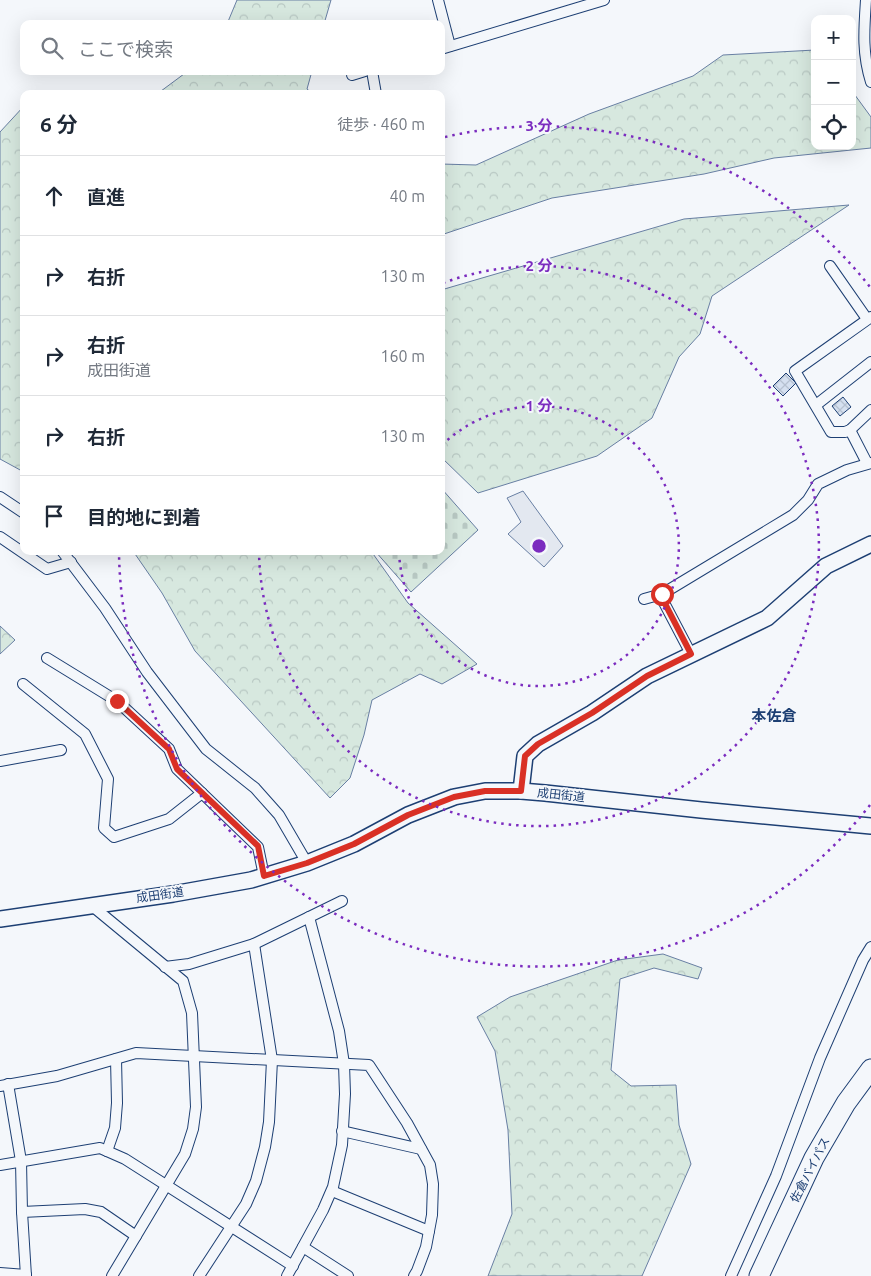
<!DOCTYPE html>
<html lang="ja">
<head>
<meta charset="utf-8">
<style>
  :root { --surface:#fff; --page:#f6f6f7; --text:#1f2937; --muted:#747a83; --line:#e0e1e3 }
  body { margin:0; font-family:Ubuntu,"Noto Sans JP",sans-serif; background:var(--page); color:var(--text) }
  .controls { position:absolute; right:15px; top:15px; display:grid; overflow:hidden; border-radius:10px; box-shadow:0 5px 20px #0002 }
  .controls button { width:45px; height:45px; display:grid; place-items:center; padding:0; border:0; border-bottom:1px solid var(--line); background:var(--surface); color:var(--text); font:25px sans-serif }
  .stop { position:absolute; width:15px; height:15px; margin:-11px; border:4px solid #d93025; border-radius:50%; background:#fff }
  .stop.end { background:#d93025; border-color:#fff; box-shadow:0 1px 5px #0008 }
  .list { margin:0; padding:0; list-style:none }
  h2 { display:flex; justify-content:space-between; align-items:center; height:65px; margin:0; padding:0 20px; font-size:21px }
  h2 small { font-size:16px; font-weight:400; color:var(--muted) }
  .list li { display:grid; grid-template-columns:32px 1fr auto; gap:15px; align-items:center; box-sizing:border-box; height:80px; padding:0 20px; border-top:1px solid var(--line) }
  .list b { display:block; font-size:19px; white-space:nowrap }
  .list p { margin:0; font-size:16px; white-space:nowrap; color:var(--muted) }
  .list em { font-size:16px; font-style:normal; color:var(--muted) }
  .icon { flex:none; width:28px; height:28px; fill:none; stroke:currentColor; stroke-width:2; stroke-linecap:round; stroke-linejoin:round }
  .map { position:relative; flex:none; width:871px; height:1276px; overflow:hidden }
  .search { position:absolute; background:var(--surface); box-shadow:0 5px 20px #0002; left:20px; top:20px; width:425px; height:55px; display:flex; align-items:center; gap:12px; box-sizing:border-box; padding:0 18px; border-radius:10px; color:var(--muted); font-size:19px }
  .panel { position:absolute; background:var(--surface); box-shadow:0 5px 20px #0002; left:20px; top:90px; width:425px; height:465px; border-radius:10px }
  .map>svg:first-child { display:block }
</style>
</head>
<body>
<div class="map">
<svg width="871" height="1276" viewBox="0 0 871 1276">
  <defs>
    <pattern id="forest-crowns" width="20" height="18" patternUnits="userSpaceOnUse" patternTransform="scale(1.25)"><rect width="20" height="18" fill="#d7e8df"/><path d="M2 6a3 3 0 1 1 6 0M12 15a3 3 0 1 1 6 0" fill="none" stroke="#b8c8c3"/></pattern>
    <pattern id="cemetery-stones" width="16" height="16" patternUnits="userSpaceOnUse" patternTransform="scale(1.25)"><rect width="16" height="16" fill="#d7e8df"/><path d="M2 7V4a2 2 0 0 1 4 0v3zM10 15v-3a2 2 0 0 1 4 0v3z" fill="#b8c8c3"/></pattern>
    <pattern id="building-cross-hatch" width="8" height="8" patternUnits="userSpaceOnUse" patternTransform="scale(1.25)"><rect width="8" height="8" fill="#d5e0f0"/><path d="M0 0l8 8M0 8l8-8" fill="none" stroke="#b6c1d1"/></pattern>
  </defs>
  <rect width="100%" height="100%" fill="#f4f7fb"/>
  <g fill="url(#forest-crowns)" stroke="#687fa3">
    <polygon points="237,0 331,0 324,24 227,24"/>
    <polygon points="815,50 815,146 852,146 852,91 871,117 871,148 774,158 704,174 552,198 441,235 441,164 476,165 589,114 693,76 723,55"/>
    <polygon points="188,71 312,71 307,89 313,94 157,94"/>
    <polygon points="24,106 24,470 22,471 0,459 0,132"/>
    <polygon points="849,205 712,296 700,334 679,357 652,418 597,456 478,493 441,457 441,290 684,219"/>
    <polygon points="133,551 371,551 408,603 477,664 442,684 420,674 372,700 364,735 350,778 330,798 195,651 162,593"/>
    <polygon points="0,626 15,640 0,654"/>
    <polygon points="663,954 702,968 698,979 654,968 620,979 611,1070 631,1086 676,1085 679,1125 691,1164 642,1276 488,1276 512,1214 508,1130 495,1051 477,1017 510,997 618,960"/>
  </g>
  <polygon fill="url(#cemetery-stones)" stroke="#687fa3" points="441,488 478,530 411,592 375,551 441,551"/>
  <polygon fill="#e3e8f0" stroke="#687fa3" points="523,491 563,546 544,567 508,534 521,522 507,498"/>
  <g fill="url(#building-cross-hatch)" stroke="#1d3f73">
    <polygon points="786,373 796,383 783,396 773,386"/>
    <polygon points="843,397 851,407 840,416 832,406"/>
  </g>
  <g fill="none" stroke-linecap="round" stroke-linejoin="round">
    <defs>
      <g id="street">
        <polyline points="438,0 450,46"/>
        <path d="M866,0C864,30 862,53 871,82"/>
        <polyline points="441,49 604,0"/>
        <polyline points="372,71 376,94"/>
        <polyline points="352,75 365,71"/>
        <polyline points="830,266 867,319"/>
        <polyline points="871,317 795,371 831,432 845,432 850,430 871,410"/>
        <polyline points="816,405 871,362"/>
        <polyline points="850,430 867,463"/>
        <polyline points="0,497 24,513"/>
        <polyline points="0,537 47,569 71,562"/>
        <polyline points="62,551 105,608 147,672 206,749 255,788 279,815 307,863"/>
        <polyline points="660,595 691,654"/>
        <polyline points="644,599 662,594 793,515 808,500 818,484 847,470 871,463"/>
        <polyline points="47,658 117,701 169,749 177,769 258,847 264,876"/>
        <polyline points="23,684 85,734 108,779 104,828 114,837 169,819 202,793"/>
        <polyline points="0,761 61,750"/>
        <polyline points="91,905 183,981 192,1013 196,1107 193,1129 185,1154 112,1276"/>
        <polyline points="165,967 189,964 254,944 342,901"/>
        <polyline points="8,1084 21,1161 22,1212 26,1276"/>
        <polyline points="0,1086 57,1076 136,1053 369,1065 407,1123 430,1165 433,1184 432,1215 426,1247 417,1271 414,1276"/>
        <polyline points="342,1131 421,1149"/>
        <polyline points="107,1151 115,1128 117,1103 116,1059"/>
        <polyline points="0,1165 100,1148 125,1159 293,1266"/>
        <polyline points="332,1191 429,1231"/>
        <polyline points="22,1212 85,1209 101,1212 136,1236"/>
        <polyline points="303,1247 348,1276"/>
        <polyline points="0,1273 26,1275"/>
        <polyline points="199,1276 246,1204 256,1181 265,1147 269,1122 272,1060 254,944"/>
        <polyline points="287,1276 323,1210 333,1187 342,1145 345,1094 344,1064 339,1031 309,917"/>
        <polyline points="731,1276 776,1176 820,1058 863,960 871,947"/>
      </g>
      <g id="secondary">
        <polyline points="521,791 525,756 538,744 592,713 647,676 767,618 826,566 871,544"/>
        <polyline points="0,919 173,894 251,880 307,863 354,844 408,815 454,797 485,791 521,791 545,793 701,810 871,826"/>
      </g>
      <polyline id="highway" points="759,1276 814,1158 846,1103 871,1069"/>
    </defs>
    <use href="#street" stroke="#1d3f73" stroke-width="12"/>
    <use href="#secondary" stroke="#1d3f73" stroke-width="18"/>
    <use href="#highway" stroke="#1d3f73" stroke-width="21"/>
    <use href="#street" stroke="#f4f7fb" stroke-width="10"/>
    <use href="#secondary" stroke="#f4f7fb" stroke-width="15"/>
    <use href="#highway" stroke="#f4f7fb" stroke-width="19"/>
  </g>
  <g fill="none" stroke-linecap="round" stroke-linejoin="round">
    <polyline stroke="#d93025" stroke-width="6" points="117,701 169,749 177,769 258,846 264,876 307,863 354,844 408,815 454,797 485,791 521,791 525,756 538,744 592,713 647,676 691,654 660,594 662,594"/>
  </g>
  <g fill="none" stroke="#7b2cbf" stroke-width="2.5" stroke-dasharray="2.5 5">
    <path d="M442 445A140 140 0 1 1 399 552"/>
    <path d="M443 283A280 280 0 1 1 259 553"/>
    <path d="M870 805A420 420 0 0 1 119 553M445 137A420 420 0 0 1 870 287"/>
  </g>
  <g text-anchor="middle" stroke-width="4" stroke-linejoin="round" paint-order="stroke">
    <g font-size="12" fill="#1d3f73" stroke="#f4f7fb">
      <text transform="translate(561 795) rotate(6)" y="4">成田街道</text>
      <text transform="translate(160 895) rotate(-8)" y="4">成田街道</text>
      <text transform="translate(810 1170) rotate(-63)" y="4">佐倉バイパス</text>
    </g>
    <g font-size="15" font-weight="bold" fill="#1d3f73" stroke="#f4f7fb">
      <text x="774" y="721">本佐倉</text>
    </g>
  </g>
  <circle cx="539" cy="546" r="8" fill="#7b2cbf" stroke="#f4f7fb" stroke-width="2.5"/>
  <g font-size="15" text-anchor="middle" font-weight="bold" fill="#7b2cbf" stroke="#f4f7fb" stroke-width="4" stroke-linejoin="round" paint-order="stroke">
    <text x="539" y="131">3 分</text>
    <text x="539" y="271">2 分</text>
    <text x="539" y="411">1 分</text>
  </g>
</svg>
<div class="controls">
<button>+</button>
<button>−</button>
<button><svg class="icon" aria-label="locate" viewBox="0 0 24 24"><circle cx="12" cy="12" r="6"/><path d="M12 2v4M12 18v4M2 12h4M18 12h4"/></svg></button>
</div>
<div class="stop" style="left:662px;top:594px"></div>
<div class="stop end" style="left:117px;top:701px"></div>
<div class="search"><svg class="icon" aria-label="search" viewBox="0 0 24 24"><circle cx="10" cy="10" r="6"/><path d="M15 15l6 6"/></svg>ここで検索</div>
<section class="panel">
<h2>6 分<small>徒歩 · 460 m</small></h2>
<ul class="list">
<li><svg class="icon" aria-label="ahead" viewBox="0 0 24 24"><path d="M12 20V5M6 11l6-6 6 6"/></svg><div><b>直進</b></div><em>40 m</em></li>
<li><svg class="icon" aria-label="right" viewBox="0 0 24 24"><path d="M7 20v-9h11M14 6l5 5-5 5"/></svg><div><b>右折</b></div><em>130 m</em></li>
<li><svg class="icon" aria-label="right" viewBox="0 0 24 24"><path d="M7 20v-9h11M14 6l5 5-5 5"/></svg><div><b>右折</b><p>成田街道</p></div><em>160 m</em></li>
<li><svg class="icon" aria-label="right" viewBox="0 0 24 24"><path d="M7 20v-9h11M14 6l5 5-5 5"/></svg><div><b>右折</b></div><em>130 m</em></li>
<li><svg class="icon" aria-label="arrive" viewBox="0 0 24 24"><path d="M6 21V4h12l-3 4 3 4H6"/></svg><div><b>目的地に到着</b></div></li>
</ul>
</section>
</div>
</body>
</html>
